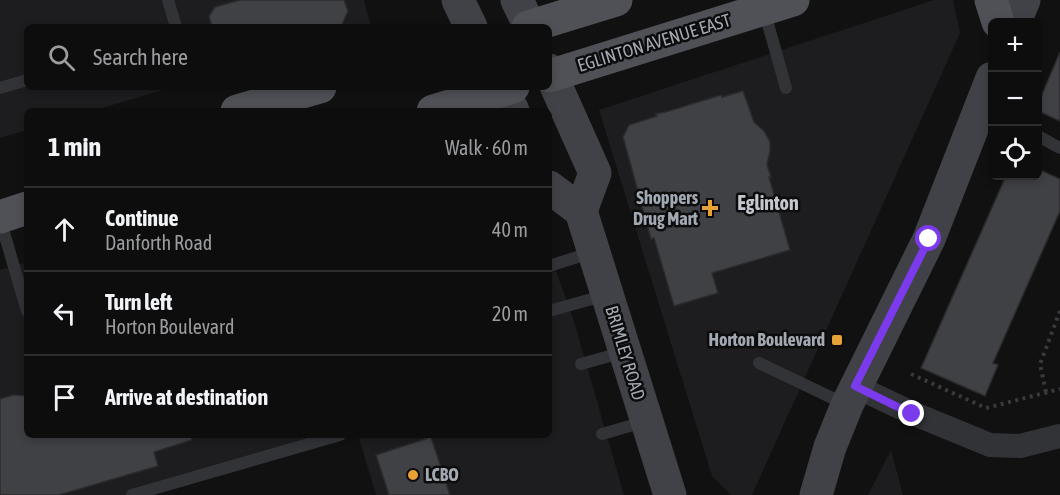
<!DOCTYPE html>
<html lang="en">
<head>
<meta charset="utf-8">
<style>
  :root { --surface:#0d0d0e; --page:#161617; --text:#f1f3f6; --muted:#9a9c9e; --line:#2d2d2e }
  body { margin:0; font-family:"Asap Condensed",sans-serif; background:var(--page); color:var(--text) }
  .controls { position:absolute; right:18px; top:18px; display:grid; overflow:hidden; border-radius:9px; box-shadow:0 3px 9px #0003 }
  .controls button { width:54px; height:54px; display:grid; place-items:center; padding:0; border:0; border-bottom:2px solid var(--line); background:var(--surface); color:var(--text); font:30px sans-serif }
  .stop { position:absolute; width:18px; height:18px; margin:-14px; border:4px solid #7c3aed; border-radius:50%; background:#fff }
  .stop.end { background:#7c3aed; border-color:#fff; box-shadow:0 2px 6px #0008 }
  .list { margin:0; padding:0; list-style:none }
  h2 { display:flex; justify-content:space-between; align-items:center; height:78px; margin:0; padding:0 24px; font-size:26px }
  h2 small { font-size:20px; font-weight:400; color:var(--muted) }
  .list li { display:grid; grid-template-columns:39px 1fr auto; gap:18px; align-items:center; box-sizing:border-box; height:84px; padding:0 24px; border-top:2px solid var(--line) }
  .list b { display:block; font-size:22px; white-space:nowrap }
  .list p { margin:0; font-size:20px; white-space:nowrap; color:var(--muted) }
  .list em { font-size:20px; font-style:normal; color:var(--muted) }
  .icon { flex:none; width:33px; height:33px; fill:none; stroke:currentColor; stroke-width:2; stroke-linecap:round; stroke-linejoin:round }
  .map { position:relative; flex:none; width:1060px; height:495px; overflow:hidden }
  .search { position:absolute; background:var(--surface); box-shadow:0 3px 9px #0003; left:24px; top:24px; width:528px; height:66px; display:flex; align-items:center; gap:15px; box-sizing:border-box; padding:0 21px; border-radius:9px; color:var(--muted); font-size:22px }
  .panel { position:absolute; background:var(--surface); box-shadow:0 3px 9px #0003; left:24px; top:108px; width:528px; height:330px; border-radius:9px }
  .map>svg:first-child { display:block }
</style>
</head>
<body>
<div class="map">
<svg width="1060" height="495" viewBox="0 0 1060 495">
  <rect width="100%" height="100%" fill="#111112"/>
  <g fill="#1d1d1f">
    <polygon points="0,0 364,0 371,27 27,27 27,87 173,87 92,111 27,111 27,130 0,138"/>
    <polygon points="934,0 953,0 960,33 752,495 731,495 712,476 599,110"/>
    <polygon points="549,252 573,318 624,495 376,495 358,435 549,435"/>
    <polygon points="27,262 27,435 332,435 131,495 0,495 0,270"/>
    <polygon points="891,450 903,495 868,495"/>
  </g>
  <g fill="#404145" stroke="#2b2b2e" stroke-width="1.5">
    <polygon points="240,0 344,0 348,11 341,27 212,27 209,16 215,7"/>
    <polygon points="1060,52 1060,121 1038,111 1038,104"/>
    <polygon points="743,91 754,122 764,131 770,142 770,151 767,165 771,177 769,177 790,250 712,273 718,293 674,306 654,238 651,239 623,137 629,125 657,116 656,114 669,111 721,95 722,97"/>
    <polygon points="1038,169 1060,179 1060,211 993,363 998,365 985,396 921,368 1006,176 1038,176"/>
    <polygon points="13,395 27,396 27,435 191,435 192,440 154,452 158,466 59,495 0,495 0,399"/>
    <polygon points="431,437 450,495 389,495 376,455"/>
  </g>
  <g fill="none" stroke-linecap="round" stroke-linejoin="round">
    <g stroke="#383a3e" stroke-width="4" stroke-dasharray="3 4.5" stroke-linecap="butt">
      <polyline points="911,374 986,408 1060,389"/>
      <polyline points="1046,392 1040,364 1060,311"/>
    </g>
    <g stroke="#323337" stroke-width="12">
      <polyline points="168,0 176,27"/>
      <polyline points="764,10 786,88"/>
      <polyline points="0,88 27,80"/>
      <polyline points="1038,136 1060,148"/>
      <polyline points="0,219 27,311"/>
      <polyline points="549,266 593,252"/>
      <polyline points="549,311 606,295"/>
      <polyline points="759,363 847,405"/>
      <polyline points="581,364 624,352"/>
      <polyline points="602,434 647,421"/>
      <polyline points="132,495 340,435"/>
    </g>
    <polyline stroke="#323337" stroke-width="24" points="855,386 912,413 990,445 1020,446 1060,436"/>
    <g stroke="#404247" stroke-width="33">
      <polyline points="458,0 471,27"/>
      <polyline points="517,0 530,27"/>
      <polyline points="1015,22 1024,0"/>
      <polyline points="549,70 595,173 581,211"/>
      <polyline points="501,87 513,111"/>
      <polyline points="549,187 581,211 670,495"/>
      <polyline points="816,495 830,447 847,405 929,239 992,78"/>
    </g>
    <g stroke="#4f5156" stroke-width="33">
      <polyline points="991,0 998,22"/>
      <polyline points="528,27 616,0"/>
      <polyline points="549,76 793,0"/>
      <polyline points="237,111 320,87"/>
      <polyline points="433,111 513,87"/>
      <polyline points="0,217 27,208"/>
    </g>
  </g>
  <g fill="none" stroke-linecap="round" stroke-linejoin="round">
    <polyline stroke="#7c3aed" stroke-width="8" points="912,414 855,386 929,239"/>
  </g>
  <g fill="#e7a135" stroke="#0c0c0d" stroke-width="2">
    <path d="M707 199h6v6h6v6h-6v6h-6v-6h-6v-6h6z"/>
    <rect x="831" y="334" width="12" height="12" rx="3"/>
    <circle cx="413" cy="475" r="6"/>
  </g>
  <g text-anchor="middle" stroke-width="5" stroke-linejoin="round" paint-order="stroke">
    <g font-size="18" fill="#a3a9b2" stroke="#0c0c0d">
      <text transform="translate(654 43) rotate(-17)" y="6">EGLINTON AVENUE EAST</text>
      <text transform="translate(625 353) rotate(73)" y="6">BRIMLEY ROAD</text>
    </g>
    <g font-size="18" font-weight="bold" fill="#a3a9b2" stroke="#0c0c0d" text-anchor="end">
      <text x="698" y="204">Shoppers<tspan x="698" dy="21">Drug Mart</tspan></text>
      <text x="825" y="346">Horton Boulevard</text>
      <text x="425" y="481" text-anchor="start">LCBO</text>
    </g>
    <g font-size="20" font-weight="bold" fill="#c4c7cf" stroke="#0c0c0d">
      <text x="768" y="210">Eglinton</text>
    </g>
  </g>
</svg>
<div class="controls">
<button>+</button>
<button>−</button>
<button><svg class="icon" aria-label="locate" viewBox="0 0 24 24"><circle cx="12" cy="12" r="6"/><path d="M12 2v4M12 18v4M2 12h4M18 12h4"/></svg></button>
</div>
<div class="stop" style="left:929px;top:239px"></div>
<div class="stop end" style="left:912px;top:414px"></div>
<div class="search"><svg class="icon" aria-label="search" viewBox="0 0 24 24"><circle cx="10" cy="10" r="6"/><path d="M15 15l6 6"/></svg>Search here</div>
<section class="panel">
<h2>1 min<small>Walk · 60 m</small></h2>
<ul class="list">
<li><svg class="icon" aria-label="ahead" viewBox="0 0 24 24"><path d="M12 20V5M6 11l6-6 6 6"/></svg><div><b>Continue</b><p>Danforth Road</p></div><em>40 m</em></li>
<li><svg class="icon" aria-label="left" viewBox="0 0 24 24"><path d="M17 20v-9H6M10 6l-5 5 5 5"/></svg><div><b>Turn left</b><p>Horton Boulevard</p></div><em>20 m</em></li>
<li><svg class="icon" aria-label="arrive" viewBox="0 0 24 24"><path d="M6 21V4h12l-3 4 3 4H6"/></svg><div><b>Arrive at destination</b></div></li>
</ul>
</section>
</div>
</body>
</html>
